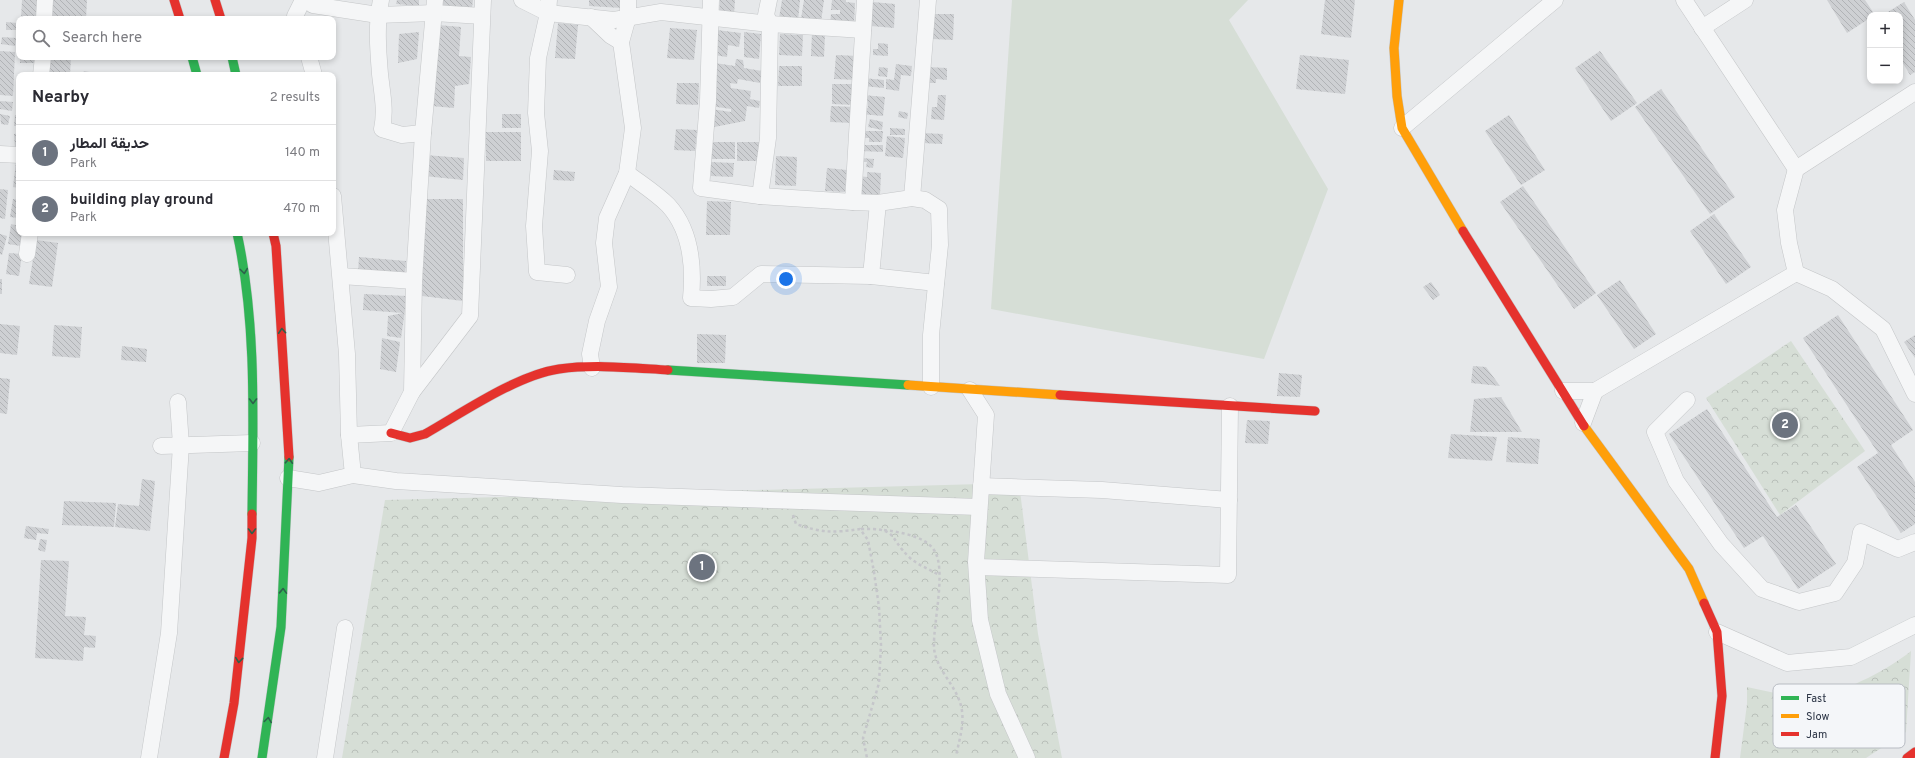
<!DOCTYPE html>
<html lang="en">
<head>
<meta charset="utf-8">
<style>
  :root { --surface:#fff; --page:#f2f2f3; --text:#2b2b33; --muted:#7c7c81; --line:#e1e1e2; --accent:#6c737f }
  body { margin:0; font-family:Overpass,Vazirmatn,sans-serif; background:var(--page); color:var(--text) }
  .controls { position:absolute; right:12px; top:12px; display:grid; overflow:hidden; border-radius:8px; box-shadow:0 2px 6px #0003 }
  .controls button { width:36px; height:36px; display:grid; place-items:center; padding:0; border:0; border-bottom:1px solid var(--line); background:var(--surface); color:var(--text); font:20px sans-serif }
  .you { position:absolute; left:786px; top:279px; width:14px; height:14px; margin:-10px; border:3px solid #fff; border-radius:50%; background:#1a73e8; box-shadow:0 0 0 6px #1a73e833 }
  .badge { display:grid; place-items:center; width:26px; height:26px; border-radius:50%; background:var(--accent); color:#fff; font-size:13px; font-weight:700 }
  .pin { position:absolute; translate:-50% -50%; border:2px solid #fff; box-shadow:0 1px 4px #0006 }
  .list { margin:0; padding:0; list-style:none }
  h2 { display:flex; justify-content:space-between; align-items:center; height:52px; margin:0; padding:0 16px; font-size:17px }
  h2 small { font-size:13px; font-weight:400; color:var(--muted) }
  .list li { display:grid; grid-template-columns:26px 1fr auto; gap:12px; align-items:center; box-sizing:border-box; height:56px; padding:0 16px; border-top:1px solid var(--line) }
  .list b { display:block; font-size:15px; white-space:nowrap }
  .list p { margin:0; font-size:13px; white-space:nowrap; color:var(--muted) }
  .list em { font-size:13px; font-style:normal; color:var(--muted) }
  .icon { flex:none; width:22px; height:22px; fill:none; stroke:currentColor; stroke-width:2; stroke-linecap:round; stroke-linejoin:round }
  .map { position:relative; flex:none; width:1915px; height:758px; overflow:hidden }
  .search { position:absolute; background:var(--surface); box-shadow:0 2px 6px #0003; left:16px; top:16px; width:320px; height:44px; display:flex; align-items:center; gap:10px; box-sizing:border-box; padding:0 14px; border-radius:8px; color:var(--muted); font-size:15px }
  .panel { position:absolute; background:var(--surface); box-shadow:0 2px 6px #0003; left:16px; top:72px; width:320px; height:164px; border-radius:8px }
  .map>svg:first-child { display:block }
</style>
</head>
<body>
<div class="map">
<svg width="1915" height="758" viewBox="0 0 1915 758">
  <defs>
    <pattern id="park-crowns" width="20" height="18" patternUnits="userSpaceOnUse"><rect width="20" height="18" fill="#d6ded6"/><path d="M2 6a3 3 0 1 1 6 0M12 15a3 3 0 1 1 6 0" fill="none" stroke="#b8bfb9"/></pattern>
    <pattern id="building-back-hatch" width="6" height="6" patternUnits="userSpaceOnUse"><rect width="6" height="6" fill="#ced0d3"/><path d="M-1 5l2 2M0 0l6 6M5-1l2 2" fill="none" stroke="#b1b3b6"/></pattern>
  </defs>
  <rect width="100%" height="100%" fill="#e6e8ea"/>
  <polygon fill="#d6ded6" points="1012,0 1248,0 1229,20 1328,189 1264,359 991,309"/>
  <g fill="url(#park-crowns)">
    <polygon points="1791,341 1865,451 1780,515 1706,398"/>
    <polygon points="1019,483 1038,634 1062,758 342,758 385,500"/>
    <path d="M1911,651L1906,732L1866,758H1740L1747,704V687C1770,692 1796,699 1820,695C1849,690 1889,669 1911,651Z"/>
  </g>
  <g fill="url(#building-back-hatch)">
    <polygon points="22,0 38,0 37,19 21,19"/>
    <polygon points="49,0 87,0 86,19 49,19"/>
    <polygon points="397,0 419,0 419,6 396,4"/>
    <polygon points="438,0 473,0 472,8 437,5"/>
    <polygon points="589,0 623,0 622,8 589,6"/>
    <polygon points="720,0 735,0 734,14 719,13"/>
    <polygon points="782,0 800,0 798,21 779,18"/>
    <polygon points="804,0 824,0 821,22 801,19"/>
    <polygon points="832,0 846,0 846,2 855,3 854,26 830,24 831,14 840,14 840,10 831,10"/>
    <polygon points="1325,0 1355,0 1351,38 1321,34"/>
    <polygon points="1827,0 1865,0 1875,15 1870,15 1870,18 1847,33"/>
    <polygon points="872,2 895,4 894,28 871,26"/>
    <polygon points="1904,2 1915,20 1915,72 1910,75 1900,58 1900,15 1883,15"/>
    <polygon points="934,14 954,14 953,40 932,39"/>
    <polygon points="6,22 17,23 16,30 6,30"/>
    <polygon points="558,23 578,25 575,59 555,58"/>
    <polygon points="438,25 461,27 459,56 471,57 469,84 455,86 454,108 431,106"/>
    <polygon points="670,28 697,30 694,60 667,58"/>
    <polygon points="717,30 741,33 739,47 728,45 727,57 714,55"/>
    <polygon points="419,32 417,59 398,63 399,34"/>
    <polygon points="744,32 761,34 759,59 744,57"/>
    <polygon points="812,33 825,34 824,57 811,56"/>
    <polygon points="780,34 803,35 802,56 779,55"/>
    <polygon points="2,37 16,38 15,46 1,44"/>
    <polygon points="878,43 888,44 888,56 873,55 873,49 878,49"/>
    <polygon points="0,51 15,52 13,96 0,95"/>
    <polygon points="1600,51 1637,103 1611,121 1575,68"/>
    <polygon points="836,55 858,56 857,80 834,79"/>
    <polygon points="1300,55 1349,60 1345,94 1296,89"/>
    <rect x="20" y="57" width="16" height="6"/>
    <polygon points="48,57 71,57 70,75 47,75"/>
    <polygon points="736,59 743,60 744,68 762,71 760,83 738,79 737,84 730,83 731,88 751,91 750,99 760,101 759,108 747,106 745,121 709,128 711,109 731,112 731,109 710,106 715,63 735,66"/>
    <polygon points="896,64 912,66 911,76 901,75 899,91 886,89 886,79 894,80"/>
    <polygon points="779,66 802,66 802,86 778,86"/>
    <polygon points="879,67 888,68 887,77 878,76"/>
    <polygon points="927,67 947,68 947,80 936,79 936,83 926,83"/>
    <polygon points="84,71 101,74 101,75 83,75"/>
    <polygon points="863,78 884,80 884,88 863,86"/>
    <polygon points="677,83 699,83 698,105 676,104"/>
    <polygon points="832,84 856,84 855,105 832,104"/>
    <polygon points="1661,89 1735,197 1710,214 1635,107"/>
    <polygon points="863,95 885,97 883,116 860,114 861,107 868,108 868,101 862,100"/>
    <polygon points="938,95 946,95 944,120 931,119 932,107 937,107"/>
    <rect x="16" y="99" width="3" height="10"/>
    <polygon points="0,101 13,102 12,111 0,109"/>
    <polygon points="831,106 854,107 854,123 830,122"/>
    <polygon points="899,111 908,113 907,119 898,117"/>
    <polygon points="0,114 10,116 8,125 1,124"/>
    <rect x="502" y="114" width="19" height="14"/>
    <polygon points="15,115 19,115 19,126 14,126"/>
    <polygon points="1509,115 1545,170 1521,185 1485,131"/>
    <polygon points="870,119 883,122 882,130 868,127"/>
    <polygon points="890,128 905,129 905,135 890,135"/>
    <polygon points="676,129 697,130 695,151 674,150"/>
    <polygon points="861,131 883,131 882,142 869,142 869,138 861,138"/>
    <rect x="486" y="132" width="35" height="29"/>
    <polygon points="19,133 19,148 15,148 14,134"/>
    <polygon points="923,133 943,134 942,144 922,143"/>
    <polygon points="887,136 905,138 903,158 885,156"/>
    <rect x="711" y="142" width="24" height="17"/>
    <rect x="737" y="142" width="22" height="19"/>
    <polygon points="862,145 883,145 883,152 861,151"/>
    <polygon points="425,155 464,158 463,180 424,176"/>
    <polygon points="776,156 797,157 796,186 775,185"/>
    <polygon points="861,158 874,159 873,168 866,167 867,162 860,162"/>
    <polygon points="16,162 19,163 19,188 13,187"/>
    <polygon points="711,162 734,163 733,177 711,176"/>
    <polygon points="827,168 847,170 845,192 825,191"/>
    <polygon points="554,170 575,172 574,181 553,180"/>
    <polygon points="867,172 881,173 880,195 858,194 859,176 867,177"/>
    <polygon points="1523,186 1596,293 1574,309 1500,202"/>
    <polygon points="0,189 8,190 5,219 0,218"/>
    <polygon points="13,199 19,200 19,218 10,217"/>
    <polygon points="425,199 463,199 463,301 422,296"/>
    <polygon points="707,201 731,202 730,235 706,235"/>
    <polygon points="1714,214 1751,267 1726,284 1690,231"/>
    <polygon points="11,224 19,226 19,233 23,233 21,246 8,244"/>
    <polygon points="0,234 7,236 2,255 0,254"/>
    <polygon points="36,240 58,243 52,287 29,284"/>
    <polygon points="9,253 22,254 19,276 6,274"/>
    <polygon points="359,257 406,261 405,277 358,273"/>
    <rect x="707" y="276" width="19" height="10"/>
    <rect x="0" y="279" width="2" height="15"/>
    <polygon points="1620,280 1656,334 1634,349 1597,295"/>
    <polygon points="1431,282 1440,295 1433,300 1423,287"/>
    <polygon points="364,294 407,296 401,338 387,336 388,316 403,313 363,310"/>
    <polygon points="1838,315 1913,430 1891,445 1915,482 1915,524 1901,533 1857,467 1878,453 1803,338"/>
    <polygon points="0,324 20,326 17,355 0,353"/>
    <polygon points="54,325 82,327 80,358 52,356"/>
    <polygon points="697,334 726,335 725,363 697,363"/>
    <polygon points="1915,335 1915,358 1904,342"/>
    <polygon points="382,338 400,342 396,372 380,369"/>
    <polygon points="122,346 147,349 146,362 121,360"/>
    <polygon points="1473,366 1486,367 1500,386 1471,383"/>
    <polygon points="1279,373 1302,375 1300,397 1277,396"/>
    <polygon points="0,378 10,379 7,414 0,413"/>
    <polygon points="1501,397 1522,432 1470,432 1474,399"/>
    <polygon points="1707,409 1777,517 1796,505 1836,564 1798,589 1763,536 1744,548 1669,434"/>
    <polygon points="1247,420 1270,421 1268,444 1245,443"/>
    <polygon points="1451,434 1497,437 1492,461 1448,458"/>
    <polygon points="1508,437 1540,439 1538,464 1506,462"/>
    <polygon points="142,479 155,481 150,531 115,527 118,504 139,506"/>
    <polygon points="64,501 116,503 114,527 62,525"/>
    <polygon points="26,526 49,529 48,534 37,533 36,540 24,538"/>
    <polygon points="40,539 47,540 45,552 38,550"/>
    <polygon points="41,560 69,561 65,616 86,617 84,635 96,636 95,648 84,647 83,661 35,658"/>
  </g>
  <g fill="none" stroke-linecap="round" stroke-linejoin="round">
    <defs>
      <g id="street">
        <polyline points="312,0 313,5 378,15 434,13 482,16"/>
        <path d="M381,0C376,24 378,50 380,74C382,93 386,110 382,129L402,135L423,133"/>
        <polyline points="522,0 548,13 614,20 661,12 770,24 863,30"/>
        <polyline points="549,0 548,13 538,58 536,113 540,151 534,226 537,272 567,275"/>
        <polyline points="711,0 708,101 701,188 760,196 853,202 878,203 912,198 925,200 939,209 940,245 931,335 931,387"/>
        <polyline points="1684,0 1796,169"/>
        <polyline points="591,17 611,36 621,42"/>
        <polyline points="44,19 45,0"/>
        <polyline points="296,19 295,16 302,2 310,0"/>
        <polyline points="1702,28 1745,0"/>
        <polyline points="309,57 314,75"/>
        <polyline points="41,75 43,57"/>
        <polyline points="1402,128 1555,0"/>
        <polyline points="0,154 19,155"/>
        <path d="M627,173C640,183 656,193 668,205C691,230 694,266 691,298L711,299L733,297L761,274L871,276L936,283"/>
        <polyline points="760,196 768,138 770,24 766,15 769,0"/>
        <polyline points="912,198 928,0"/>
        <polyline points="853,202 865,0"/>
        <polyline points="27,254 30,233"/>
        <polyline points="1796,273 1832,289 1883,329 1915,394"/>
        <polyline points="341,276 414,281"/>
        <polyline points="871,276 878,203"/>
        <polyline points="592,368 590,354 597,321 609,287 604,243 607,218 627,173 633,128 621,42 628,17 628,0"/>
        <polyline points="970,390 986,415 976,562 980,620 998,694 1027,758"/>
        <polyline points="1563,391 1595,391 1583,423"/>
        <polyline points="1595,391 1796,273 1789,243 1785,210 1796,169 1915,92"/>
        <polyline points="412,392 470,316 483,0"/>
        <polyline points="1687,400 1655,432 1676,481 1721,544 1762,589 1799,602 1835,593 1855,563 1861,532 1898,549 1915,542"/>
        <polyline points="349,435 391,433 412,392 414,281 423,133 435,0"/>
        <polyline points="161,446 252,443"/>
        <polyline points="353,475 396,481 622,495 979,507"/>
        <polyline points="288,478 319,483 353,475 349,435 347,354 333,196"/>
        <polyline points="981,486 1102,490 1229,500"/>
        <polyline points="977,567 1228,575 1230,406"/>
        <polyline points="1717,632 1787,663 1851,657 1915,625"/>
        <polyline points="149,758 169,633 181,445 178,402"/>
        <polyline points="325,758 345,628"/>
      </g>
      <g id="fast">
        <polyline points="192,57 197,75"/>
        <polyline points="232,57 236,75"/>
        <path d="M237,233C257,323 253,422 252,514"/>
        <polyline points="668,370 908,385"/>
        <polyline points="262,758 281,627 289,457"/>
      </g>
      <g id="slow">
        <polyline points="1399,0 1394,48 1397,96 1402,128 1463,231"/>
        <polyline points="908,385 1060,395"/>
        <polyline points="1584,426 1689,569 1704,603"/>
      </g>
      <g id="jam">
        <polyline points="174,0 180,19"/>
        <polyline points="215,0 221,19"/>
        <polyline points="1463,231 1584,426"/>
        <polyline points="273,233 276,246 289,457"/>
        <polyline points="1060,395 1315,411"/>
        <path d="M391,433L410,438L425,434C462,413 517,375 559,369C595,364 633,368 668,370"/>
        <polyline points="1704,603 1717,632 1722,696 1715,758"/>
        <polyline points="224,758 234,703 252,538 252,514"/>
        <polyline points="1907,758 1915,752"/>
      </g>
    </defs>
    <use href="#street" stroke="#c4c6c8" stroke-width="17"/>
    <use href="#fast" stroke="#c4c6c8" stroke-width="10"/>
    <use href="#slow" stroke="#c4c6c8" stroke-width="10"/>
    <use href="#jam" stroke="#c4c6c8" stroke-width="10"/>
    <g stroke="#c5c6ca" stroke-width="2.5" stroke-dasharray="3 3" stroke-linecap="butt">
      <path d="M793,515L796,524C822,533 833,533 860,529L868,540L874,572L879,607L881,645L879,683L863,738L867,758"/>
      <path d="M861,529C899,528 887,536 910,558C918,565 929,569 939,575"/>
      <path d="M884,530C899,532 925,536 934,550C947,569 933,623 934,647C935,670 959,687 962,711C964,726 959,741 956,756"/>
    </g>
    <use href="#street" stroke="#f5f6f7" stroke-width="16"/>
    <use href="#fast" stroke="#30b455" stroke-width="9"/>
    <use href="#slow" stroke="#ff9f0a" stroke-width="9"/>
    <use href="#jam" stroke="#e5322d" stroke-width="9"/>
  </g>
  <defs><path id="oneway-chevron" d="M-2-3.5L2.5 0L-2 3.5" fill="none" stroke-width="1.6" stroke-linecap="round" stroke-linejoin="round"/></defs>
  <g stroke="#2d614b">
    <use href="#oneway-chevron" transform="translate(244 271) rotate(83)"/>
    <use href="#oneway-chevron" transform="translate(282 331) rotate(-94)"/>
    <use href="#oneway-chevron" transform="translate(253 401) rotate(90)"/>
    <use href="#oneway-chevron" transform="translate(289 461) rotate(-87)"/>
    <use href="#oneway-chevron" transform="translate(252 531) rotate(90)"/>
    <use href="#oneway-chevron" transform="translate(283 591) rotate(-88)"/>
    <use href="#oneway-chevron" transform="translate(239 660) rotate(96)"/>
    <use href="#oneway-chevron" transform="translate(268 720) rotate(-82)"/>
  </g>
  <rect x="1773" y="684" width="132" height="64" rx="6" fill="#f4f6f9" stroke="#b8bcc3" stroke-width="1"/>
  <rect x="1781" y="696" width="18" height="4" fill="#30b455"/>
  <rect x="1781" y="714" width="18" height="4" fill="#ff9f0a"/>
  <rect x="1781" y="732" width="18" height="4" fill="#e5322d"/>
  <g font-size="11" fill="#2b3445">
    <text x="1806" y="702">Fast</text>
    <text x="1806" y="720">Slow</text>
    <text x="1806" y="738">Jam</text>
  </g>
</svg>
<div class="controls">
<button>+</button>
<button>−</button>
</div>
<div class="you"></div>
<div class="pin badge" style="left:702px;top:567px">1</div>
<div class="pin badge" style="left:1785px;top:425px">2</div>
<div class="search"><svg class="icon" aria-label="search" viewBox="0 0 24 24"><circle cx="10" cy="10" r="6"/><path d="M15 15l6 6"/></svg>Search here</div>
<section class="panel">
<h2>Nearby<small>2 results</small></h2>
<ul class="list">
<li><span class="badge">1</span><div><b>حديقة المطار</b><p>Park</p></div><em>140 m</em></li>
<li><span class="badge">2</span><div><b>building play ground</b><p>Park</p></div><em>470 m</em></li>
</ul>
</section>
</div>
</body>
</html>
